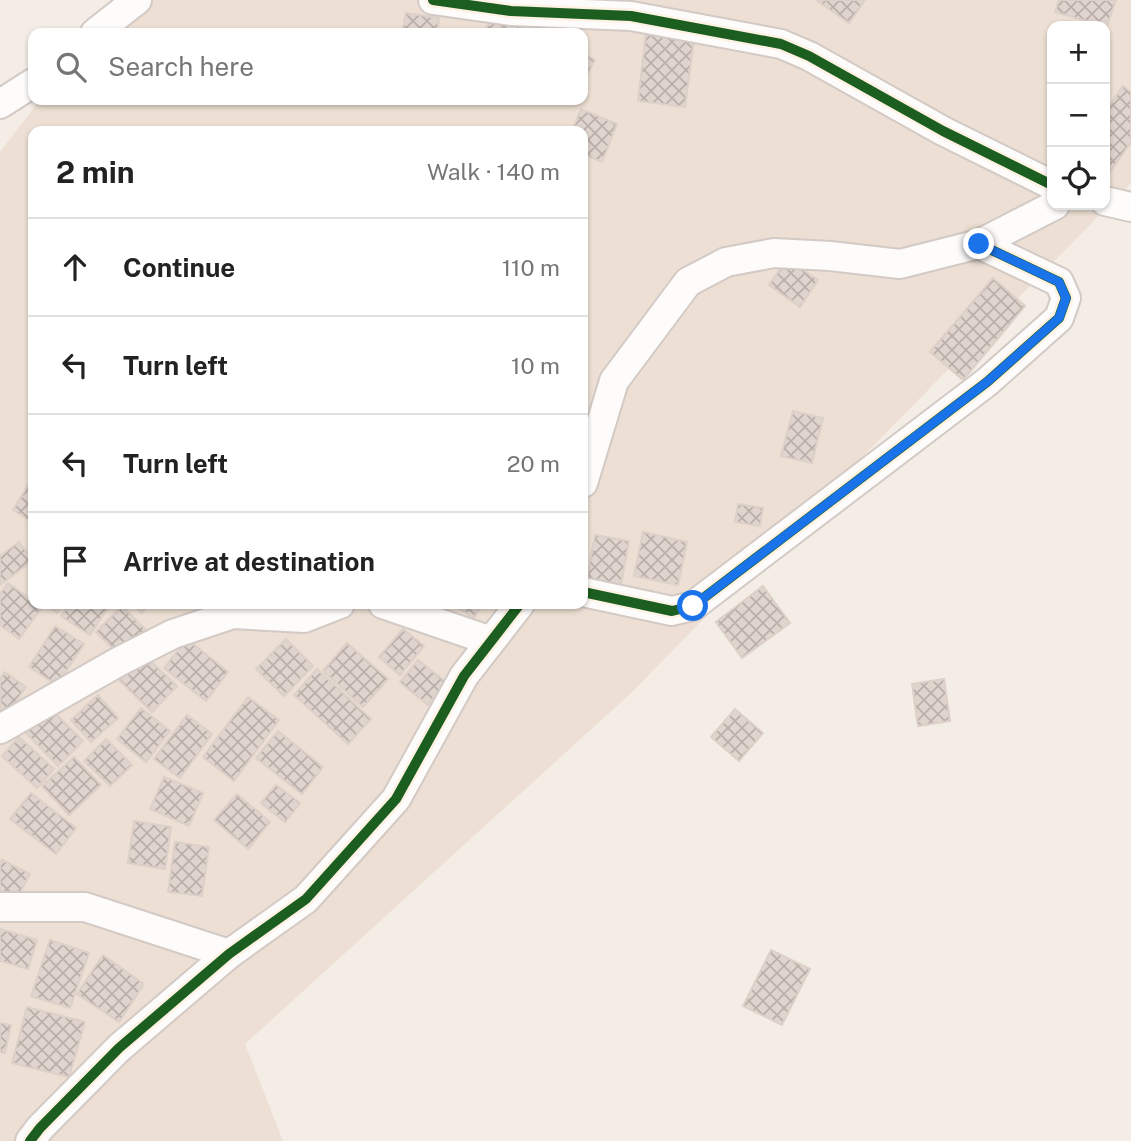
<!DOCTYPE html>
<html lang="en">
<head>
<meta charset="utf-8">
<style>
  :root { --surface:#fff; --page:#f6f6f6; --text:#222; --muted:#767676; --line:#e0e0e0 }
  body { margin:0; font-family:"Public Sans",sans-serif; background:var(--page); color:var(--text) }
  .controls { position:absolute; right:21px; top:21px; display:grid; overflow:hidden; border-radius:14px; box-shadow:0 2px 5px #0004 }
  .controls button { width:63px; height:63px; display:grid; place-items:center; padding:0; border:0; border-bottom:2px solid var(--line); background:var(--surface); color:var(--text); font:35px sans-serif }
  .stop { position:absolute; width:21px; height:21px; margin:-16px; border:5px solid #1a73e8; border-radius:50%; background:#fff }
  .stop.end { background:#1a73e8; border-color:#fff; box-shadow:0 2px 7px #0008 }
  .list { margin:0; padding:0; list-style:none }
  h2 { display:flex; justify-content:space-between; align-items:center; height:91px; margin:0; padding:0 28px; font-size:30px }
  h2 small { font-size:23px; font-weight:400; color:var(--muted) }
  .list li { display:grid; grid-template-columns:46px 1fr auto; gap:21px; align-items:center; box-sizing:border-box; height:98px; padding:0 28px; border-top:2px solid var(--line) }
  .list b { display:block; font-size:26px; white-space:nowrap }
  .list em { font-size:23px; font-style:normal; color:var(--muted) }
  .icon { flex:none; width:38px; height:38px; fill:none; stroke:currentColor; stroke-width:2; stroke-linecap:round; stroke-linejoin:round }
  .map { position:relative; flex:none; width:1131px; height:1141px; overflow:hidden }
  .search { position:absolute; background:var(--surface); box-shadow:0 2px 5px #0004; left:28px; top:28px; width:560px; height:77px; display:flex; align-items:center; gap:18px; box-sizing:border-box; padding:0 24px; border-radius:14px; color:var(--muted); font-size:26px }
  .panel { position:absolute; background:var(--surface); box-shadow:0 2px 5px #0004; left:28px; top:126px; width:560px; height:483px; border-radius:14px }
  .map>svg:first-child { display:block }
</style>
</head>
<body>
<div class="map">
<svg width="1131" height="1141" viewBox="0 0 1131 1141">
  <defs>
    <pattern id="building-cross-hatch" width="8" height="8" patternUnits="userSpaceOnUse" patternTransform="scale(1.75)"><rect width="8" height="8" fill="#e0d5ce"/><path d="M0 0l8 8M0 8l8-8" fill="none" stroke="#baafa9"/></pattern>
  </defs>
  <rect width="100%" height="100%" fill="#f4ede6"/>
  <path fill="#eddfd3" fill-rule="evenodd" d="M116,0H1131V183L630,694L245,1044L283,1141H0V152L40,100H583V33H91ZM1052,26H1105V205H1052ZM33,131H583V604H33Z"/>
  <g fill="url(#building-cross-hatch)" stroke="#ddd0c9" stroke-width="2">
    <polygon points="816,0 865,0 849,23"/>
    <polygon points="1059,0 1116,0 1106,29 1105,26 1055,12"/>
    <polygon points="496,12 525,30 524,33 483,33"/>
    <polygon points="406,13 439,18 437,33 402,33"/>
    <polygon points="646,33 694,39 685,107 638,101"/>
    <polygon points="583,53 595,60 583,82"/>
    <polygon points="1123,86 1131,92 1131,142 1108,175 1105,172 1105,112"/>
    <polygon points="581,109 617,124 602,162 583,154 583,131 572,131"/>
    <polygon points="787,259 818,280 800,307 769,285"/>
    <polygon points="993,278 1025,306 963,380 930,352"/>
    <polygon points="793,411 823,418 812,463 781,456"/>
    <polygon points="33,477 33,523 13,510"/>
    <polygon points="738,504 763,508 760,526 735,522"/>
    <polygon points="643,532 687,542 678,585 634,576"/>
    <polygon points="595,535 629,541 620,590 586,583"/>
    <polygon points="19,542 33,560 0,585 0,556"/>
    <polygon points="8,583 33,601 33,604 42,607 19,639 0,625 0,594"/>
    <polygon points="763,586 790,623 742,658 716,622"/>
    <polygon points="45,604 64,604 57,613"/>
    <polygon points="69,604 105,604 109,606 90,635 61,616"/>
    <polygon points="131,604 149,604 142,613"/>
    <polygon points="451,604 482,604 474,618"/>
    <polygon points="122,606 148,632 122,658 96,632"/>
    <polygon points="55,626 84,644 57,685 29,667"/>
    <polygon points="403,629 424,646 400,675 379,657"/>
    <polygon points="187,639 228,672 206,701 164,668"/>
    <polygon points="286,639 313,666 284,696 256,669"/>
    <polygon points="347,643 388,679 363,707 323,671"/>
    <polygon points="142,653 177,686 152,712 118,679"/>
    <polygon points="418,660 446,682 428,705 400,682"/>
    <polygon points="317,669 371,719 348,744 294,695"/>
    <polygon points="5,672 26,687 1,723 0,679"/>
    <polygon points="944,679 950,721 918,726 912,684"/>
    <polygon points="98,695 118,718 91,742 71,720"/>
    <polygon points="248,697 279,720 234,781 203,757"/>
    <polygon points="49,707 83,741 58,766 24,731"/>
    <polygon points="141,708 170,731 146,762 117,739"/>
    <polygon points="735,709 763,733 739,761 711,737"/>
    <polygon points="187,715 212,734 180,778 154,759"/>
    <polygon points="278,731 323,767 302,794 256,758"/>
    <polygon points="19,737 54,769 37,788 2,756"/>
    <polygon points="106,739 132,765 110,786 84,761"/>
    <polygon points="74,757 101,785 69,815 42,786"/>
    <polygon points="164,777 203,793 189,826 150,809"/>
    <polygon points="276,785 300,803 285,822 261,803"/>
    <polygon points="31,793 76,828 56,854 10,819"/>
    <polygon points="237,794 270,822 248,849 214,820"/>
    <polygon points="134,821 171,827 165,869 128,863"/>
    <polygon points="175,842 209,847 202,896 168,892"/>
    <polygon points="2,860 30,874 14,904 0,897 0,864"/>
    <polygon points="0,929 37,940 28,969 0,961"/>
    <polygon points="50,940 89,953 70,1008 31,996"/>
    <polygon points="771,950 810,969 782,1025 743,1006"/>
    <polygon points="103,955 144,984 119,1022 77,994"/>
    <polygon points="27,1007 85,1022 69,1077 12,1063"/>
    <polygon points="0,1023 11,1025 5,1053 0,1052"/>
  </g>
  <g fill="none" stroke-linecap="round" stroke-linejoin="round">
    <defs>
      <g id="minor">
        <polyline points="433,0 511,11 631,16 781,44 809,56 943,131 1052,185"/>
        <polyline points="95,33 137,0"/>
        <polyline points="0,104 33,83"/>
        <polyline points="1105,201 1131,207"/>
        <polyline points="583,483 614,381 688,282 726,262 774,253 830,256 900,264 979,244 1055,205"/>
        <polyline points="583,592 672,611 693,606 987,382 1059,318 1066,298 1059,282 979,244"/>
        <polyline points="383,604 491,641"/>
        <polyline points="0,729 118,662 173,634 233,614 304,618 340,604"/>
        <polyline points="0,907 85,907 229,954"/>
        <polyline points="30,1141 40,1128 119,1048 229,954 306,899 396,799 464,676 520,604"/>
      </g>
    </defs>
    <use href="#minor" stroke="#d3cac5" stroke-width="32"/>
    <use href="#minor" stroke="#fdfcfb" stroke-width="28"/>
    <defs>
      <g id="cycleway">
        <polyline points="433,0 511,11 631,16 781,44 809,56 943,131 1052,185"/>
        <polyline points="583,592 672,611 693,606 987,382 1059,318 1066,298 1059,282 979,244"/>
        <polyline points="30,1141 40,1128 119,1048 229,954 306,899 396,799 464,676 520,604"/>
      </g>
    </defs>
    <use href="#cycleway" stroke="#fef2e5" stroke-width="15"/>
    <use href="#cycleway" stroke="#1b5e20" stroke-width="10"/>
  </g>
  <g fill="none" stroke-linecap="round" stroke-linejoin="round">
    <polyline stroke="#1a73e8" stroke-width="9" points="693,606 987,382 1059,318 1066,298 1059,282 979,244"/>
  </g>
</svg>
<div class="controls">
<button>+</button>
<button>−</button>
<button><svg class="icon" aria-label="locate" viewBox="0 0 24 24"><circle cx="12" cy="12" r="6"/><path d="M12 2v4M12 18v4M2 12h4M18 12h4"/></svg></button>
</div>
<div class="stop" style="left:693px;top:606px"></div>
<div class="stop end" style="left:979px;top:244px"></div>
<div class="search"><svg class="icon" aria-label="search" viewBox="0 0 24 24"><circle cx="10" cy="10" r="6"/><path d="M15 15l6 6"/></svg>Search here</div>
<section class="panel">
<h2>2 min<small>Walk · 140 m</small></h2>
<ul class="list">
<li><svg class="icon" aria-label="ahead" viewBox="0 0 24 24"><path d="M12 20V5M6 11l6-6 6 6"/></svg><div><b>Continue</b></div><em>110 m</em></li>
<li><svg class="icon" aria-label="left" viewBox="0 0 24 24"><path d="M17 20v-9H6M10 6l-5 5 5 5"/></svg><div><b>Turn left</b></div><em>10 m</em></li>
<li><svg class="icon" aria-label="left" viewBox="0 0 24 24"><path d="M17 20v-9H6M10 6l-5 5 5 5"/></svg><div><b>Turn left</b></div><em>20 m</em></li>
<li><svg class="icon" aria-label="arrive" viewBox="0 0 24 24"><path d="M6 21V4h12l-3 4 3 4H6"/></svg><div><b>Arrive at destination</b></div></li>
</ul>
</section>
</div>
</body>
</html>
